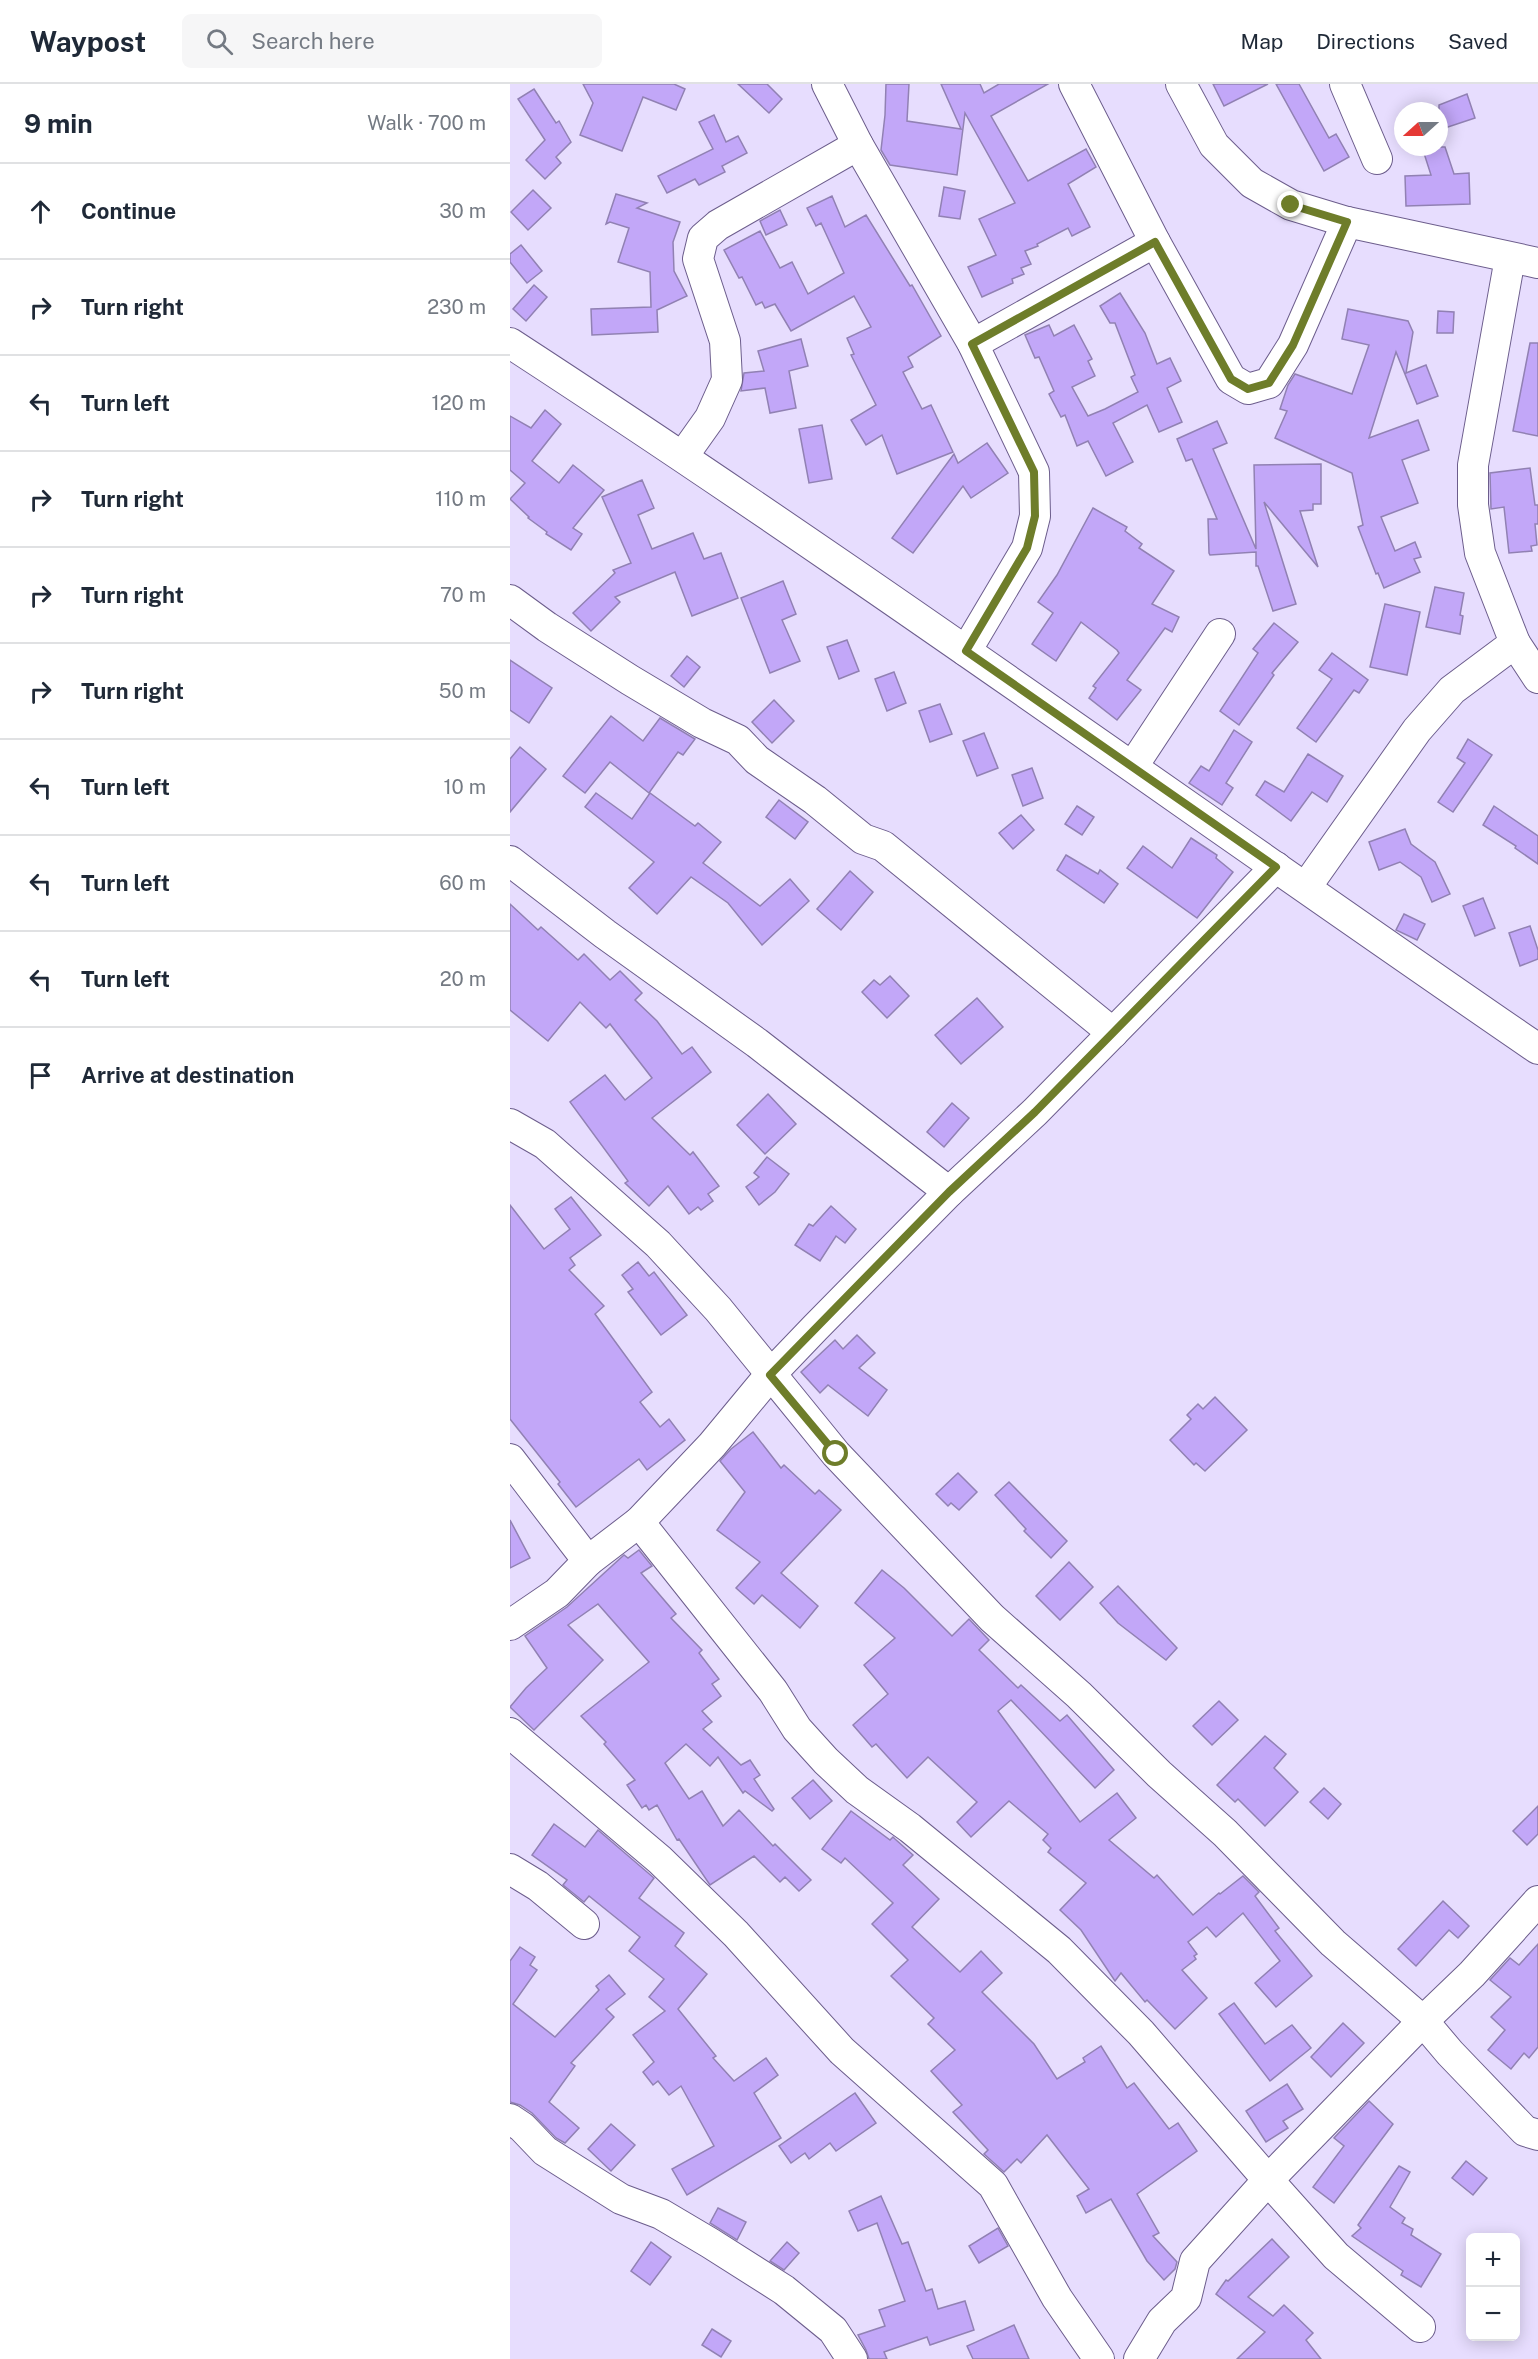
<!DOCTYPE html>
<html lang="en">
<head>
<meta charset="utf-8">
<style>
  :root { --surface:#fff; --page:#f6f6f7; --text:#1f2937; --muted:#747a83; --line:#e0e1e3 }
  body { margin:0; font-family:"Public Sans",sans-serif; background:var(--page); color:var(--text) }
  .controls { position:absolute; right:18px; bottom:18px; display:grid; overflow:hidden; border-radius:9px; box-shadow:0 3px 15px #0003 }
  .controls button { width:54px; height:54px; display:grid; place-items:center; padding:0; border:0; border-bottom:2px solid var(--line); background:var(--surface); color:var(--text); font:30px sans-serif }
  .compass { position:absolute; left:884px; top:18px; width:54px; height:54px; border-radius:50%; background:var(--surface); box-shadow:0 3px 15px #0003; rotate:249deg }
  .stop { position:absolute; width:18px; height:18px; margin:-14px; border:4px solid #6e7d2a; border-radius:50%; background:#fff }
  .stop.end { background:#6e7d2a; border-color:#fff; box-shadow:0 2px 6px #0008 }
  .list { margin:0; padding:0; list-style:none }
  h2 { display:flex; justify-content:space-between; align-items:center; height:78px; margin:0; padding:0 24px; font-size:26px }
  h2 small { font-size:20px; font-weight:400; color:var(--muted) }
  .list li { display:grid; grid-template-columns:39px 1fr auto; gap:18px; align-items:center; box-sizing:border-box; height:96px; padding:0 24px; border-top:2px solid var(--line) }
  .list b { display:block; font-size:22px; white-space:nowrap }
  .list em { font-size:20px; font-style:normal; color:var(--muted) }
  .icon { flex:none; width:33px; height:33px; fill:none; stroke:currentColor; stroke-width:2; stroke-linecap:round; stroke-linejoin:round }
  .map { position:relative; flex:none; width:1028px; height:2275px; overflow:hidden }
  header { display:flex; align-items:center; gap:36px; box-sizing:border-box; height:84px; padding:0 30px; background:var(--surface); border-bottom:2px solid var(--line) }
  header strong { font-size:28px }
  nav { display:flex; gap:33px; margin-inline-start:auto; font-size:21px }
  .search { width:420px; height:54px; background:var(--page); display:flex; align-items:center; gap:15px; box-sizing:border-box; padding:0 21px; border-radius:9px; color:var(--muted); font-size:22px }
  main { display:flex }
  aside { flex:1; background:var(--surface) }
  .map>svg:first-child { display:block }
</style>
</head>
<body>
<header>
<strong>Waypost</strong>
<div class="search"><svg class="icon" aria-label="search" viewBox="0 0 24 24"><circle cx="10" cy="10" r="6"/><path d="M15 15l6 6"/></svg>Search here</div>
<nav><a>Map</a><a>Directions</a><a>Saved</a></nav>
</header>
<main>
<aside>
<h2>9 min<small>Walk · 700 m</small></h2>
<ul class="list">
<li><svg class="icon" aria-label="ahead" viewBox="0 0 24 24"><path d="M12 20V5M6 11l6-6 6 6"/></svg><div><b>Continue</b></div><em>30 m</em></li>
<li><svg class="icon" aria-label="right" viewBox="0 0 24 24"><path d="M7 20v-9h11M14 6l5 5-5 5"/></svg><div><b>Turn right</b></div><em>230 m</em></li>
<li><svg class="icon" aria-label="left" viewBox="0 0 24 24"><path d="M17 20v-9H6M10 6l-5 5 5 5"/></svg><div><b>Turn left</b></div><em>120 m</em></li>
<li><svg class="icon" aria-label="right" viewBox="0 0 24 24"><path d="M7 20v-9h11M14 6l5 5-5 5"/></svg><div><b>Turn right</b></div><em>110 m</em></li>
<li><svg class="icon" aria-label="right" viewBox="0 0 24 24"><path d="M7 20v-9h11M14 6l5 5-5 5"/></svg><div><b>Turn right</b></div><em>70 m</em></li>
<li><svg class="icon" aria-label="right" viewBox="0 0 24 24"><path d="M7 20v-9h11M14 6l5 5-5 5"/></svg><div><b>Turn right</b></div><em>50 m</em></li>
<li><svg class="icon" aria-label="left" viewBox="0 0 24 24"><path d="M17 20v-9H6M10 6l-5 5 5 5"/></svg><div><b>Turn left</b></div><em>10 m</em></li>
<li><svg class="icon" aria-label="left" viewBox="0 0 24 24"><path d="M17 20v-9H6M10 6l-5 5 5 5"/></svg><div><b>Turn left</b></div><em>60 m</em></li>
<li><svg class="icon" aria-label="left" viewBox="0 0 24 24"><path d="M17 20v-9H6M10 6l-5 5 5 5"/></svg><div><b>Turn left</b></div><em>20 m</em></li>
<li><svg class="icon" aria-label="arrive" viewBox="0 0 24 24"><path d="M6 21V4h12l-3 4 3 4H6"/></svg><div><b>Arrive at destination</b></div></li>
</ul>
</aside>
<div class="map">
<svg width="1028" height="2275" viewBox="0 0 1028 2275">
  <rect width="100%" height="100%" fill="#e7ddfe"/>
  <g fill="#c2a7f8" stroke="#9181b3" stroke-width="1.5">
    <polygon points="73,0 164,0 175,5 166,26 133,13 112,67 70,51 83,19"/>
    <polygon points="228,0 257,0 272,15 259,29"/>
    <polygon points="376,0 399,0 397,37 451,45 431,0 470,0 474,9 489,0 538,0 481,32 518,97 576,65 586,83 558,100 580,143 562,152 558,144 527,160 528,162 515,167 521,180 511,184 514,190 502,195 503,199 472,213 458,183 486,171 469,135 505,119 455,29 447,91 380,81 371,66 375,31"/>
    <polygon points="703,0 758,0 714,22"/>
    <polygon points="766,0 789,0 819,54 826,50 839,73 814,87"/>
    <polygon points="24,5 46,39 49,37 61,58 46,73 51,79 35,95 16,76 35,56 8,15"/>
    <polygon points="957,10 965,34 929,46 929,21"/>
    <polygon points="204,31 216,58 228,52 237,69 212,82 215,88 189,101 185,95 157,109 148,92 203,65 189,38"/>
    <polygon points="912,63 935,63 944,90 959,89 960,120 896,122 895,92 921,91"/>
    <polygon points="434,103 455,107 450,135 429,132"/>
    <polygon points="23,106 41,124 18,146 1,128"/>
    <polygon points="106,110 137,119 127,124 170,138 163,158 164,187 177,212 147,226 148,248 82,251 81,225 141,223 140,188 108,178 119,144 100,138 96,140"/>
    <polygon points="322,112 335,143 356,131 400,202 402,201 431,252 398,273 403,283 393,288 412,325 421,321 443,368 387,390 372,351 356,361 341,336 366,321 341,271 344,270 337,254 361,243 344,212 281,247 265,220 255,224 252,218 246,221 232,193 229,194 214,166 250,147 270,184 282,178 298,210 334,189 311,139 306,142 297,124"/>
    <polygon points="270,126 277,141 256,151 250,137"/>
    <polygon points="11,161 32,187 17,199 0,178 0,170"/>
    <polygon points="24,201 37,213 16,237 3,225"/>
    <polygon points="610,209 635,249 647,280 660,274 671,297 657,304 672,338 649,348 637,321 603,339 623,378 596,392 578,357 567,362 555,331 551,333 539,310 544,307 529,273 525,274 515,251 539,241 544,252 564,241 582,275 578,277 585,292 562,303 578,332 595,325 628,308 621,293 625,291 605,239 600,239 590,222"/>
    <polygon points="838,225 898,237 903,248 896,289 916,281 928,312 907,320 886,268 859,354 908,336 919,366 892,376 908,419 871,433 885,467 905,458 911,473 904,475 910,488 874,504 868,489 866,490 848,443 853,441 842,389 765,354 777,327 770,325 778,301 785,290 842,310 859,261 832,255"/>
    <polygon points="928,227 944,228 943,249 927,249"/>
    <polygon points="291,255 298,282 279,287 286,324 260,329 255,304 231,307 234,289 254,287 248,267"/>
    <polygon points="1020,259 1028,259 1028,352 1003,347"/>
    <polygon points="35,326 51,340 22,377 49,399 63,381 94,406 63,444 72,450 61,466 36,450 37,448 18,434 19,433 0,415 15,399 0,386 0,332 21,344"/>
    <polygon points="707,337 717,359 703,365 746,465 744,381 811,380 811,420 803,420 803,426 790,427 808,483 754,418 786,520 763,527 748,482 746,482 746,468 700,471 699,469 698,435 707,435 682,375 676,377 667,355"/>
    <polygon points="312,341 322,395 299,399 289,345"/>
    <polygon points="477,359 498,389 461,414 453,402 403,469 382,454 444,370 448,379"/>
    <polygon points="1020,384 1025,421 1028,421 1028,440 1025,440 1027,461 1021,462 1022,467 999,469 994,423 981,425 980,389"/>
    <polygon points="132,396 144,424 128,431 142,465 183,449 194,475 211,469 228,514 182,532 165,488 105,513 110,518 81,547 63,529 105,489 103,486 121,479 92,413"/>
    <polygon points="583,424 617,443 615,447 632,460 629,464 664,487 642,520 669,533 662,548 655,544 617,596 631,606 607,636 579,614 586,604 583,602 609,569 607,566 571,538 546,577 522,560 543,529 528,518 547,491"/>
    <polygon points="273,497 286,530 272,536 290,577 260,589 231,514"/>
    <polygon points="925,503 954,509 950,531 953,532 950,550 916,543"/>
    <polygon points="875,520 910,528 897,591 860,583"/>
    <polygon points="764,539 788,558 762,589 764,591 729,641 710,627 748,569 743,565"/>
    <polygon points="337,556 349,587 329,595 317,563"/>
    <polygon points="822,569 858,596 849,609 844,606 806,658 787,644 822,595 809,586"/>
    <polygon points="177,572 190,583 174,603 161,592"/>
    <polygon points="0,576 42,604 19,639 0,626"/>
    <polygon points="384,588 396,619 377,627 365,595"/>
    <polygon points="264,616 284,637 262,659 242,638"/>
    <polygon points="430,620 442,650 420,658 409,627"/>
    <polygon points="101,632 133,657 150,634 185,655 173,671 168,668 139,709 100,678 75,709 53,692"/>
    <polygon points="724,646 742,658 716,699 723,704 712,721 679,699 691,682 699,687"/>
    <polygon points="474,649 488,684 467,692 453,657"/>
    <polygon points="958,655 982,671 943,728 928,718 955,679 947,674"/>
    <polygon points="10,663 36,685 0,728 0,675"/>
    <polygon points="798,670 833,692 817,718 802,708 781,737 746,711 755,697 774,708"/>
    <polygon points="522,684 533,714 513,722 502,691"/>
    <polygon points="86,709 122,735 140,709 185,742 188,739 211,758 193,779 250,822 280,795 299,817 252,861 218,819 181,793 147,830 119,804 144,778 75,723"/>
    <polygon points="269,716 298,738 285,755 256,733"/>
    <polygon points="567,722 584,733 572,751 555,740"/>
    <polygon points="984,722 1028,752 1028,780 1005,764 1006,762 973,741"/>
    <polygon points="511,731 524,746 503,765 489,749"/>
    <polygon points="895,745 901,760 925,778 940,810 922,818 911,793 890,778 869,786 859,758"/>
    <polygon points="681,754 707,771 706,774 723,788 687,834 617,784 633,762 662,784"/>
    <polygon points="556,771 588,790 590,786 608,800 594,819 547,786"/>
    <polygon points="340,787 363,808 331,846 307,825"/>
    <polygon points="973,814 985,844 965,852 953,822"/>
    <polygon points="0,820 28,846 31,843 68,876 74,870 100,896 110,887 132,909 125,916 147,937 172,970 182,963 201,988 142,1034 180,1071 183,1068 209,1102 198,1110 203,1117 191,1126 188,1123 179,1130 158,1102 139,1122 115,1099 118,1097 60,1018 95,991 115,1016 142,994 100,940 96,944 70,918 38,957 0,926"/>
    <polygon points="894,830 915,840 907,856 886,846"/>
    <polygon points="1020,842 1028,866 1028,875 1010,882 999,849"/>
    <polygon points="380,892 399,912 377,934 352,908 364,896 370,901"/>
    <polygon points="467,914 493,943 451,980 425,951"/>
    <polygon points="258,1010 286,1040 255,1070 227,1041"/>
    <polygon points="442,1019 459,1034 434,1063 417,1048"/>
    <polygon points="257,1073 279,1090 265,1108 249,1121 236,1103 249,1093 244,1089"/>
    <polygon points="61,1113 91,1151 60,1174 65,1181 59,1186 94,1222 85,1230 142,1308 130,1318 150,1343 159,1335 175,1356 137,1386 129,1375 66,1423 48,1400 50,1398 0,1335 0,1121 34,1165 60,1145 45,1125"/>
    <polygon points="321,1122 346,1145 335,1159 326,1152 310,1177 285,1161 299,1140 303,1142"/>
    <polygon points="128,1178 139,1192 144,1188 177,1231 151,1251 118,1208 123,1205 112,1191"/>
    <polygon points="347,1251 365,1269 349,1284 377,1306 358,1332 318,1301 310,1309 291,1288 325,1256 333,1265"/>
    <polygon points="705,1313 737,1346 695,1387 686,1379 684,1381 660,1356 681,1335 677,1331 688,1320 693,1325"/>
    <polygon points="243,1348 271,1384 274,1381 305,1410 309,1406 331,1426 271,1489 308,1522 290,1544 252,1511 244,1520 226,1504 250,1478 207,1446 235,1408 210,1377 221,1365"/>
    <polygon points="448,1389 467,1408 449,1426 441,1419 438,1422 426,1410"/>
    <polygon points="499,1398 557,1457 541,1474 514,1447 516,1445 485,1411"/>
    <polygon points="0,1436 20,1474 0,1484"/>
    <polygon points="129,1466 142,1482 131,1489 166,1530 161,1534 192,1566 189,1569 209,1595 202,1600 211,1612 192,1627 202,1638 193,1645 231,1681 240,1676 250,1691 244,1695 264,1725 262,1727 235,1707 233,1709 208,1673 200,1682 176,1660 155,1679 179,1715 192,1707 213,1742 229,1726 263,1762 265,1760 301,1796 289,1807 275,1793 270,1798 244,1772 200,1801 169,1755 167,1756 147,1721 139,1726 136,1721 132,1724 117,1701 125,1696 94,1660 96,1658 71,1632 139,1578 88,1520 58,1541 93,1576 24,1646 0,1623 16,1604 37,1584 15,1552 57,1523 114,1471 118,1474"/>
    <polygon points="559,1478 583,1503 550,1536 526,1512"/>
    <polygon points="372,1486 394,1504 442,1552 459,1535 479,1556 469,1566 508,1604 511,1601 550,1637 557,1631 604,1686 585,1704 501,1616 488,1627 570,1738 607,1709 626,1734 599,1756 644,1794 647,1791 683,1831 709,1809 710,1810 733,1792 749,1808 745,1812 769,1844 765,1847 802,1892 766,1923 745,1899 770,1877 733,1829 706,1853 697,1843 678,1858 687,1870 684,1872 686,1875 672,1886 697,1914 665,1945 637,1916 635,1918 611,1889 605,1897 571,1846 550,1826 576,1799 538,1768 541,1764 533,1756 538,1750 499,1717 461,1753 447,1738 467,1718 418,1673 397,1694 366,1660 362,1663 343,1641 378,1610 354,1581 385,1554 345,1519"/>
    <polygon points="608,1502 667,1564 656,1576 608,1539 590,1519"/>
    <polygon points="709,1617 728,1636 702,1661 683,1642"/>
    <polygon points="755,1652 776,1670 764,1684 788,1708 755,1742 728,1715 725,1718 707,1701"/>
    <polygon points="303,1696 322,1717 300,1735 282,1714"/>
    <polygon points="814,1704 831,1720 818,1735 800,1718"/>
    <polygon points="1028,1722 1028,1750 1017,1761 1003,1747"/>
    <polygon points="341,1727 380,1756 383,1753 385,1755 403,1771 393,1781 429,1815 402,1843 450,1888 471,1867 492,1889 472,1908 524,1960 547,1995 575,1978 573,1974 591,1962 617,2004 624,1999 659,2045 668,2039 687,2067 627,2110 649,2149 643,2152 667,2178 665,2185 654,2196 637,2177 601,2115 576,2129 567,2112 579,2105 537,2051 511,2079 507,2075 494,2088 474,2070 478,2066 443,2028 452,2021 421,1987 445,1966 418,1940 424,1934 381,1892 398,1876 362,1840 383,1819 335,1774 331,1779 312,1765"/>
    <polygon points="44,1740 75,1763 88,1746 144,1794 129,1814 174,1849 165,1862 197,1890 168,1925 206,1972 203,1974 224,1997 256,1974 268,1991 244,2009 271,2054 177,2111 162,2085 204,2062 171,2002 159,2011 148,1997 143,2001 133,1988 144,1978 123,1951 155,1927 139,1913 154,1895 119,1867 130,1853 79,1812 74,1818 53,1801 57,1796 22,1771"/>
    <polygon points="933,1817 959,1842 948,1854 939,1846 906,1882 888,1865"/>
    <polygon points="1028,1860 1028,1963 1019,1974 1014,1969 1001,1985 978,1966 995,1946 981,1933 1001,1913 980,1896 1000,1874 1009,1881"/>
    <polygon points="10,1863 25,1873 20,1881 27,1886 3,1920 45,1953 89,1906 86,1902 99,1891 115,1910 96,1925 104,1933 61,1979 65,1982 39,2018 69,2044 55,2059 46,2054 22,2029 10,2021 0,2018 0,1877"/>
    <polygon points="724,1919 755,1960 782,1941 801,1964 760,1997 709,1930"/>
    <polygon points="833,1939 854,1959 821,1993 801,1973"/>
    <polygon points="777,2000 793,2025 773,2037 778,2044 756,2058 736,2027"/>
    <polygon points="345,2009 366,2039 326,2067 320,2059 299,2075 295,2069 281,2079 269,2062"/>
    <polygon points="859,2017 883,2040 824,2119 803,2103 834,2062 824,2054"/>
    <polygon points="101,2040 125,2061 101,2087 78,2065"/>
    <polygon points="956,2077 977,2094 963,2111 942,2094"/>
    <polygon points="889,2082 900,2088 880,2123 895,2134 892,2139 903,2145 901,2151 931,2170 911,2203 891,2191 893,2187 842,2152 851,2144 848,2141"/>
    <polygon points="371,2112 392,2160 398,2158 416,2207 422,2205 428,2225 455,2217 464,2246 420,2261 417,2253 374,2268 377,2275 359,2275 356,2266 348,2251 375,2242 369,2226 395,2217 367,2139 348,2147 339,2127"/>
    <polygon points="208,2124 236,2138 227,2156 200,2139"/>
    <polygon points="488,2144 498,2162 469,2179 459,2162"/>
    <polygon points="762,2155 779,2173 738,2213 763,2232 774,2221 803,2249 796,2256 811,2275 727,2275 755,2248 706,2210 716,2196 718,2197"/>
    <polygon points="141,2158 161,2173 140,2201 121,2187"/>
    <polygon points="277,2158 289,2169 274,2186 260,2177"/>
    <polygon points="504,2241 519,2275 463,2275 457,2262"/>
    <polygon points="202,2245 221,2257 211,2273 192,2261"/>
  </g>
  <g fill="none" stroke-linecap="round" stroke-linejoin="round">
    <defs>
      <g id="minor">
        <polyline points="317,0 348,61 463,260 524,388 525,432 517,464 456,567"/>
        <polyline points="564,0 645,158 721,295 738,305 759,299 783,261 837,138"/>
        <polyline points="671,0 704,61 742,99 781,121 837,138 1028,179"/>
        <polyline points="835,0 867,75"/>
        <path d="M0,259C349,486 685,730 1028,965"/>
        <polyline points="463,260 645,158"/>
        <polyline points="173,372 200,334 217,296 215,257 188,175 193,154 208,141 348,61"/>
        <polyline points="0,516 37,543 120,596 192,639 228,656 247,676 305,716 353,755 373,762 603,949"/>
        <polyline points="1005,559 1028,594"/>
        <polyline points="623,682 710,550"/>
        <polyline points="0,777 95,850 247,959 439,1108"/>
        <polyline points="796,803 907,646 942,606 1005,559 970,469 963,421 963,381 1000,174"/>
        <polyline points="0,1040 35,1060 148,1160 208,1225 326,1370 482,1534 569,1611 649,1690 715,1749 823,1859 913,1937 962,1890 1028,1817"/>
        <polyline points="0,1375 78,1477 129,1438 202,1361 260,1291 305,1244 439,1108 525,1028 766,783"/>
        <polyline points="129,1438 263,1607 287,1645 316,1677 347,1706 400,1744 549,1866 631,1949 758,2096 913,1937 940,1969 1015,2047 1028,2051"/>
        <polyline points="0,1541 47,1509 78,1477"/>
        <polyline points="0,1649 150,1776 226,1850 332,1967 483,2101 547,2214 589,2275"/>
        <polyline points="0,1785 28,1802 74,1840"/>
        <polyline points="0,2035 12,2043 35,2067 111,2115 151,2130 200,2159 274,2206 323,2246 342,2275"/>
        <polyline points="629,2275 652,2237 676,2214 685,2177 758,2096 826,2172 910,2243"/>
      </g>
    </defs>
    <use href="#minor" stroke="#6c5d8c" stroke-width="32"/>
    <use href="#minor" stroke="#fff" stroke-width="30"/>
  </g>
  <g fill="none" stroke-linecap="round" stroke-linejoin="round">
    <polyline stroke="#6e7d2a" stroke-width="8" points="326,1370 260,1291 439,1108 525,1028 766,783 456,567 517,464 525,432 524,388 462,260 645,158 721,295 738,305 759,299 783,261 837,138 781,121"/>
  </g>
</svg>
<div class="controls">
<button>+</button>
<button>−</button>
</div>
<svg class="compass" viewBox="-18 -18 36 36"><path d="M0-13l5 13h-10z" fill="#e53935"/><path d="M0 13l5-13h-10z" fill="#747a83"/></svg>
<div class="stop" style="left:326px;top:1370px"></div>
<div class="stop end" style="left:781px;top:121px"></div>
</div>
</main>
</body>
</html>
